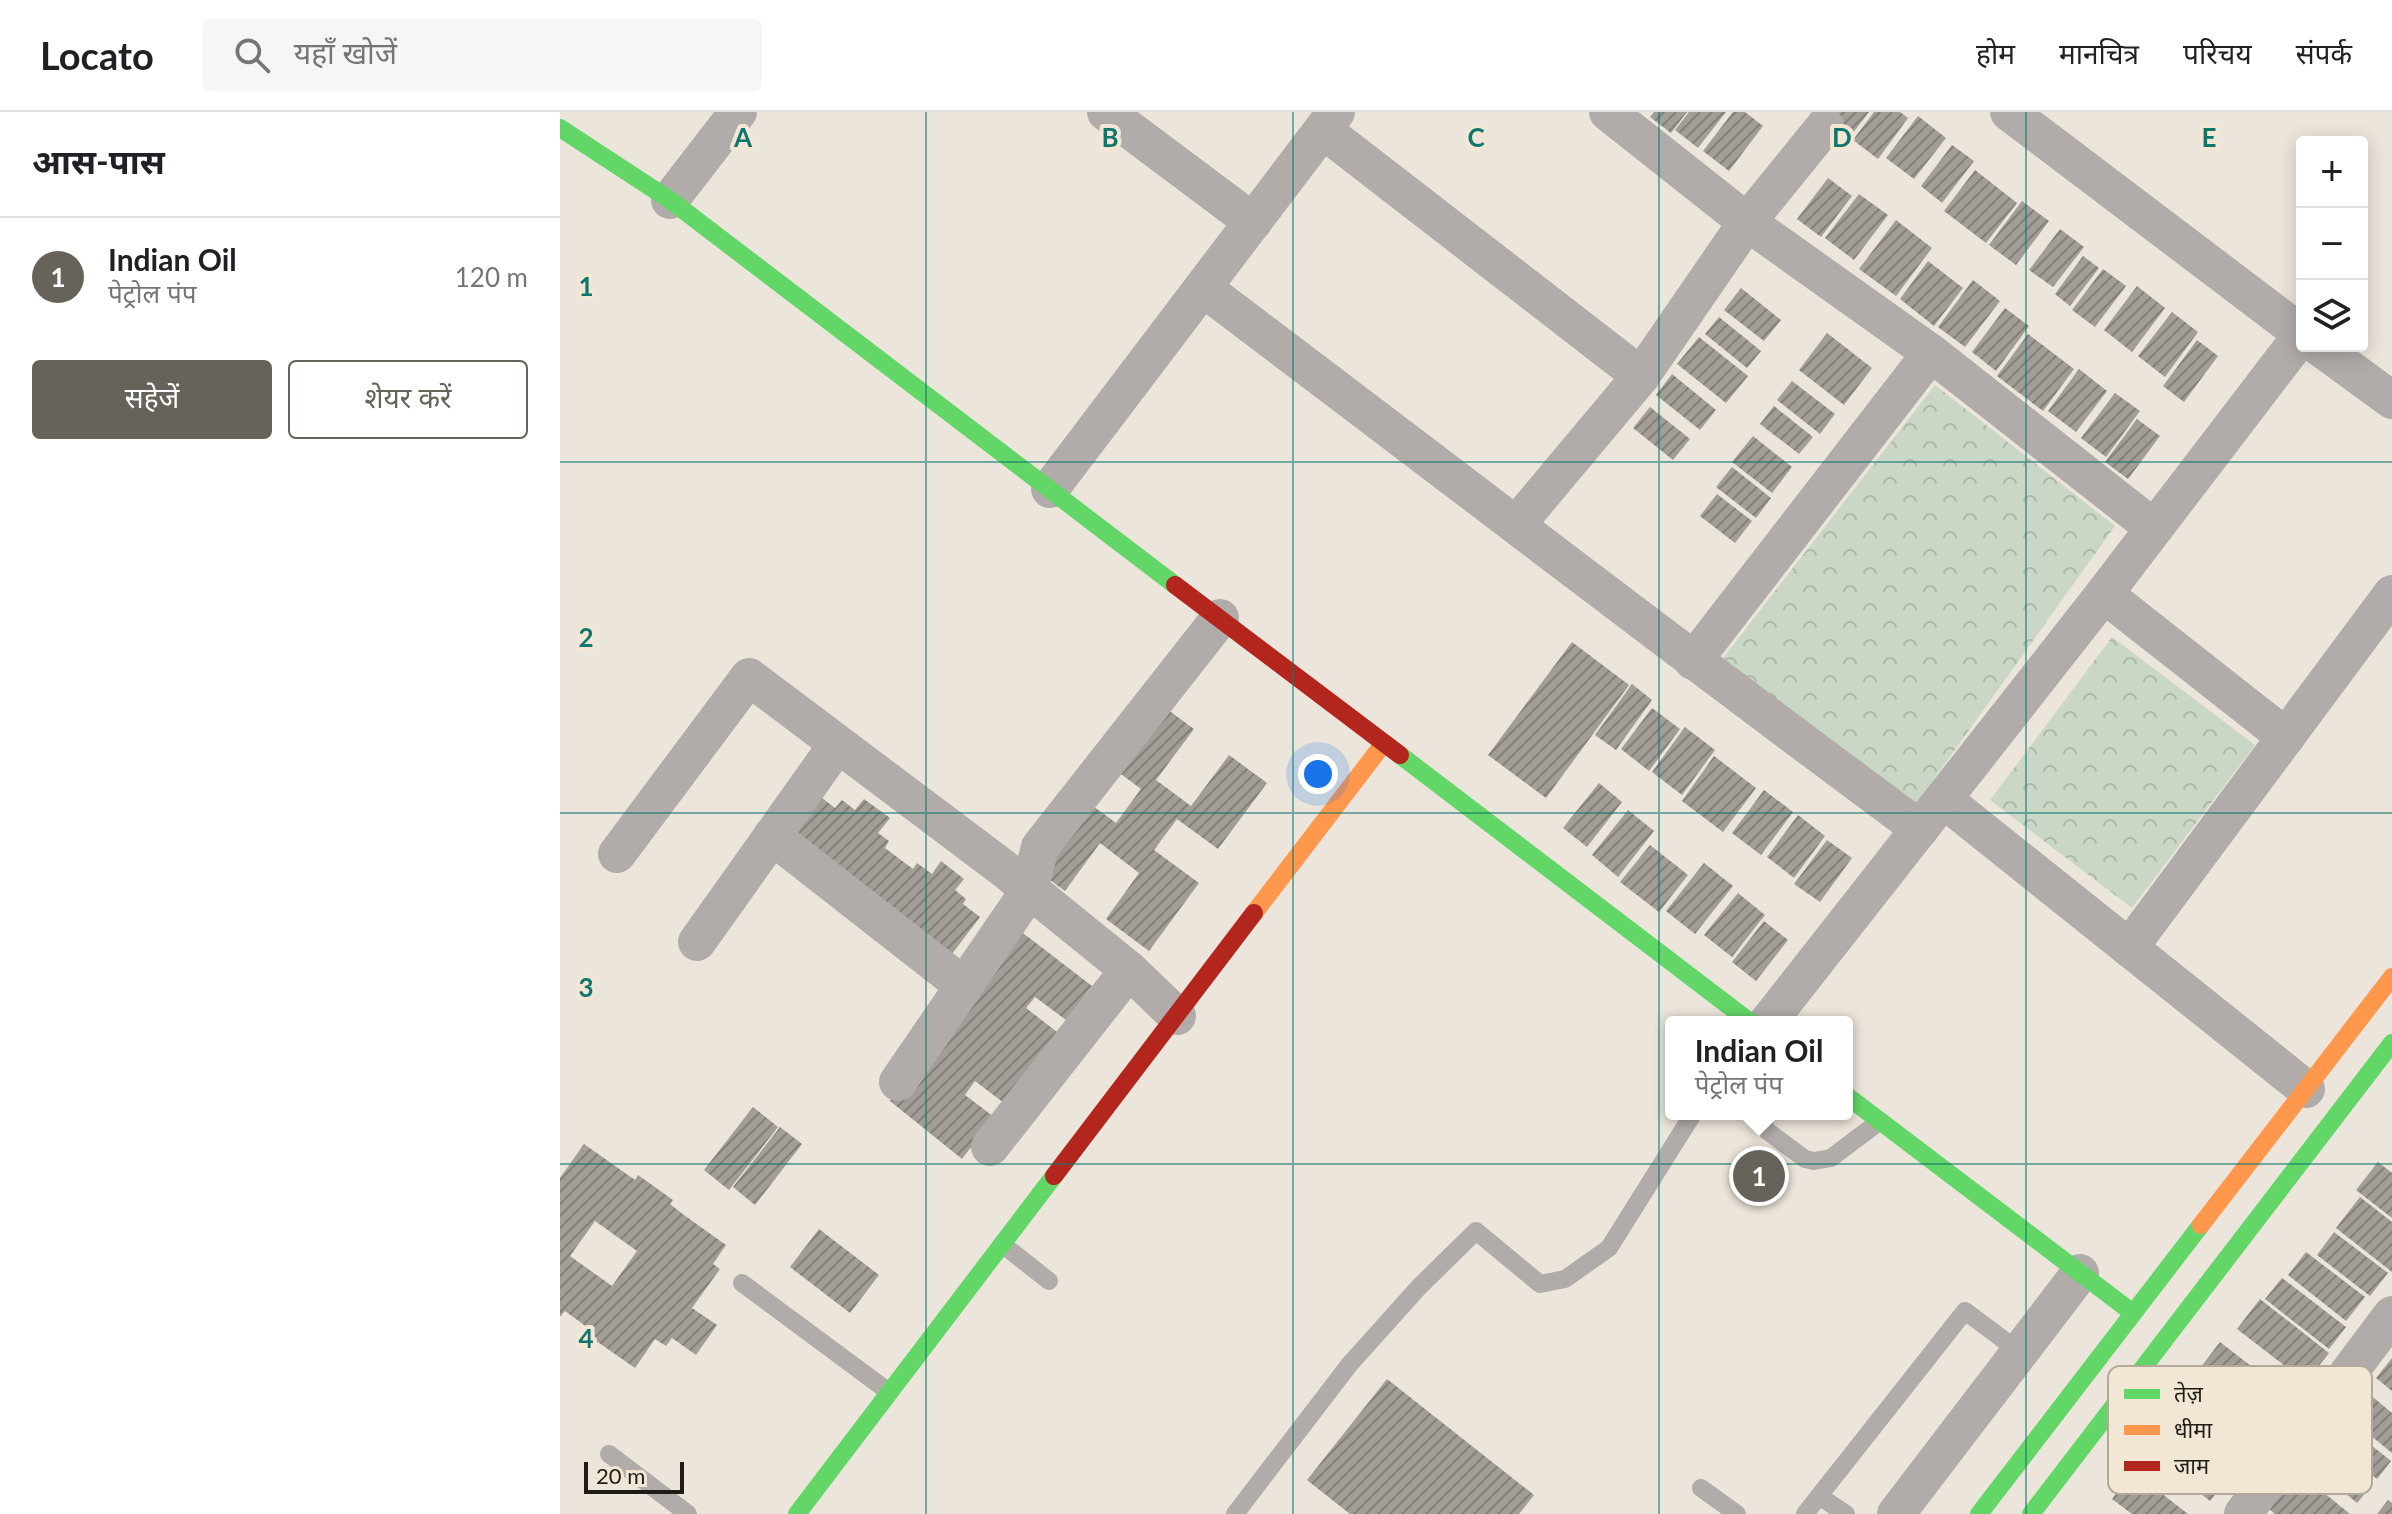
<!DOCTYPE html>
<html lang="hi">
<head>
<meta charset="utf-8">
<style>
  :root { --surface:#fff; --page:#f6f6f6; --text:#202124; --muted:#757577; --line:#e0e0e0; --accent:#67625a }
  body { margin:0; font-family:Lato,"Noto Sans Devanagari",sans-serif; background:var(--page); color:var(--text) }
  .controls { position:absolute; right:24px; top:24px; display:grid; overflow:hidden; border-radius:8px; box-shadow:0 4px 20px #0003 }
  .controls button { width:72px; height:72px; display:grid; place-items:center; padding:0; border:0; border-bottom:2px solid var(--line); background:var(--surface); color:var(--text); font:40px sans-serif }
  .scale { position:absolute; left:24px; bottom:20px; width:100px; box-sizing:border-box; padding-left:8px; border:4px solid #1f1b15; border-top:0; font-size:22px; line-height:28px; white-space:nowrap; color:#1f1b15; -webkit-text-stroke:6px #f2e6d5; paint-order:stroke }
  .you { position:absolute; left:758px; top:662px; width:28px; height:28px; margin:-20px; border:6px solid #fff; border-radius:50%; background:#1a73e8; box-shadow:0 0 0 12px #1a73e833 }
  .badge { display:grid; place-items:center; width:52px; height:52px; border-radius:50%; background:var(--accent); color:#fff; font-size:26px; font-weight:700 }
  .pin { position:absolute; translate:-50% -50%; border:4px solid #fff; box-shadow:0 2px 8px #0006 }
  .popup { position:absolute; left:1105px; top:904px; width:188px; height:104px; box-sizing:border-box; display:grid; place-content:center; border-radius:8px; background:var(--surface); filter:drop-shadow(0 2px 6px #0005); font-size:26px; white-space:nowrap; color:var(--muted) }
  .popup b { font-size:30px; color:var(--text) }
  .popup::after { content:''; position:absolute; left:50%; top:100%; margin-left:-16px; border:16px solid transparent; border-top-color:var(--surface) }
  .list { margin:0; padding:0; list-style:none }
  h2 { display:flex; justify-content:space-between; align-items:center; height:104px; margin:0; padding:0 32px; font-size:34px }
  h2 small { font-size:26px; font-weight:400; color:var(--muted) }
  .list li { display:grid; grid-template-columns:52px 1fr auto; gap:24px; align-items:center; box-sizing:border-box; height:120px; padding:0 32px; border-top:2px solid var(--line) }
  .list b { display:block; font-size:30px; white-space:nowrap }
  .list p { margin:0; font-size:26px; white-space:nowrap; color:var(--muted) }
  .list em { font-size:26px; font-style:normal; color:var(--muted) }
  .actions { display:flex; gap:16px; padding:24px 32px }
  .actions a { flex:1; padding:18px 0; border:2px solid var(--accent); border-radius:8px; text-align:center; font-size:28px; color:var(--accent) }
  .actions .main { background:var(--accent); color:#fff }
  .icon { flex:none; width:44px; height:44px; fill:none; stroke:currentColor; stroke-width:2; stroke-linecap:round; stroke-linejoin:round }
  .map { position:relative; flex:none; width:1832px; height:1402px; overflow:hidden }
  header { display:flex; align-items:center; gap:48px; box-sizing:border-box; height:112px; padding:0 40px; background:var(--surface); border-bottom:2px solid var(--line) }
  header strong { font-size:38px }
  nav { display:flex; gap:44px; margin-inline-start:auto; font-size:28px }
  .search { width:560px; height:72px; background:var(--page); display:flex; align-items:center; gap:20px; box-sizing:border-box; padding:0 28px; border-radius:8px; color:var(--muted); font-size:30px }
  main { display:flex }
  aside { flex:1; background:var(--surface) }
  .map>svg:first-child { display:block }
</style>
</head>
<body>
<header>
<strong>Locato</strong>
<div class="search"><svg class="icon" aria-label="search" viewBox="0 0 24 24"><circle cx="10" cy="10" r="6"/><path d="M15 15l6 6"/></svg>यहाँ खोजें</div>
<nav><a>होम</a><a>मानचित्र</a><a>परिचय</a><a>संपर्क</a></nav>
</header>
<main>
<aside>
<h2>आस-पास<small></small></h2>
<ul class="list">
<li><span class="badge">1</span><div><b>Indian Oil</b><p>पेट्रोल पंप</p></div><em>120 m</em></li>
</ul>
<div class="actions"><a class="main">सहेजें</a><a>शेयर करें</a></div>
</aside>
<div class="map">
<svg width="1832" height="1402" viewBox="0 0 1832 1402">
  <defs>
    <pattern id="park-crowns" width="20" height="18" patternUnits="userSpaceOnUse" patternTransform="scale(2)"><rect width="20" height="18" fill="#cad7c6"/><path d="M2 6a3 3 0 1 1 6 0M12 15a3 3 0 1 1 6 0" fill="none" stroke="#adb8a9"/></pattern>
    <pattern id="building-hatch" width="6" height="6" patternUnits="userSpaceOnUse" patternTransform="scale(2)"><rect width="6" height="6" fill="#a29d96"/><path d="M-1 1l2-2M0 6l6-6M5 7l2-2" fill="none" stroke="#837f79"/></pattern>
  </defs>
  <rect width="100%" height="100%" fill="#ece5db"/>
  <g fill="url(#park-crowns)">
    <polygon points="1375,273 1555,414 1354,695 1163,546"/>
    <polygon points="1552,525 1695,633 1572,796 1430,688"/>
  </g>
  <g fill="url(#building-hatch)" fill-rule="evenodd">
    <polygon points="1094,0 1127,0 1111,21 1090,5"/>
    <polygon points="1129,0 1166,0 1138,36 1115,18"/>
    <polygon points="1173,0 1185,0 1203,14 1169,59 1143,39"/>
    <polygon points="1255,0 1309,0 1289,26"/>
    <polygon points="1314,0 1340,0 1348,6 1318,47 1293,28"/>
    <polygon points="1358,4 1386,26 1354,67 1326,46"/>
    <polygon points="1392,33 1414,49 1382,91 1361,74"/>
    <polygon points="1415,58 1457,91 1426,131 1384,99"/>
    <polygon points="1268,66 1292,84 1261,125 1237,107"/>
    <polygon points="1299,82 1328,103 1294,148 1265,126"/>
    <polygon points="1462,89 1489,109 1456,153 1429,133"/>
    <polygon points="1336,108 1372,136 1336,184 1299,157"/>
    <polygon points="1500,117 1524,135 1493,175 1469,158"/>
    <polygon points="1523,144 1539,156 1510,194 1495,182"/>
    <polygon points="1368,149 1403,176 1374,214 1340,187"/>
    <polygon points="1543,157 1566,174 1535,215 1512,198"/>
    <polygon points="1413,168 1440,189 1405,235 1378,215"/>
    <polygon points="1577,174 1605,196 1572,240 1544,218"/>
    <polygon points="1181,176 1221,208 1204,229 1164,198"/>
    <polygon points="1445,196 1469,214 1436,259 1412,240"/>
    <polygon points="1612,200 1638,220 1605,265 1578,244"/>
    <polygon points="1159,205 1201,239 1187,256 1145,222"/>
    <polygon points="1267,221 1312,256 1284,293 1239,258"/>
    <polygon points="1468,222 1514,257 1483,299 1437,264"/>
    <polygon points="1139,225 1188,264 1166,291 1117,252"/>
    <polygon points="1637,228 1658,244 1624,290 1603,274"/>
    <polygon points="1519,257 1547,279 1516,320 1488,299"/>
    <polygon points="1112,262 1156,298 1140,318 1096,283"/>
    <polygon points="1232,269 1275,302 1260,322 1217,288"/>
    <polygon points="1555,281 1580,299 1546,345 1521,326"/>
    <polygon points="1214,294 1253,325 1239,342 1200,312"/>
    <polygon points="1090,295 1130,327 1113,348 1073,316"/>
    <polygon points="1577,307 1600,324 1568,367 1545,350"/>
    <polygon points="1193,324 1232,355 1212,381 1172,350"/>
    <polygon points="1172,355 1211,386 1196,406 1156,375"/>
    <polygon points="1157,382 1192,409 1175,431 1140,404"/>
    <polygon points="1012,530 1069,573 986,686 928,643"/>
    <polygon points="1072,572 1092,588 1056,638 1035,623"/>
    <polygon points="596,589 634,617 596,668 631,694 669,643 707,671 658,737 617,707 594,738 639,771 589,839 546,807 579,761 540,731 505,779 467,751 518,683 556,711 581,677 549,653"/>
    <polygon points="1092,596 1120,617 1089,659 1061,637"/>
    <polygon points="1125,615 1155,638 1122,683 1092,660"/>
    <polygon points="1154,644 1196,676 1163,720 1122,689"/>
    <polygon points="1039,671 1062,690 1027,735 1003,716"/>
    <polygon points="1204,678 1233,700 1201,743 1172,721"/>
    <polygon points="257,682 275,696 282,688 295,698 304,687 330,706 318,721 329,729 325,736 353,757 357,751 372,762 381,749 404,767 395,778 406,787 403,792 420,805 376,863 214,738"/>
    <polygon points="1068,698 1094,719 1058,765 1032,743"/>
    <polygon points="1238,703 1265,724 1234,766 1207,745"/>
    <polygon points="1267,728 1292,746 1260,790 1234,772"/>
    <polygon points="1090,733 1128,763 1099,800 1060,770"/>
    <polygon points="1144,751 1173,774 1135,822 1106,799"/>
    <polygon points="1178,781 1205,803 1172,845 1144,823"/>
    <polygon points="1204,809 1228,828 1196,869 1172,850"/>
    <polygon points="459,818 532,874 506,908 475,885 466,896 497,920 444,991 415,969 405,983 434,1005 402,1047 330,989"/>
    <polygon points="193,995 218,1015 169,1078 144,1058"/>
    <polygon points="220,1015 242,1032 195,1093 173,1075"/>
    <path d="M24,1032L75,1068L78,1063L113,1088L110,1092L124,1103L166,1133L153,1152L160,1157L132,1196L157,1213L136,1243L112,1226L106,1234L95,1227L75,1256L32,1226L35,1221L5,1199L0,1205V1066ZM35,1109L77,1139L52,1174L10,1144Z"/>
    <polygon points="1818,1050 1832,1061 1832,1106 1796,1078"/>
    <polygon points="1800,1085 1832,1110 1832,1160 1776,1116"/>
    <polygon points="259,1117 319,1163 290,1201 230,1155"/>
    <polygon points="1774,1120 1828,1161 1810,1184 1757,1143"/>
    <polygon points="1746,1140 1805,1185 1786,1209 1728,1163"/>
    <polygon points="1722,1166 1786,1215 1769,1237 1705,1187"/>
    <polygon points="1700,1187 1769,1241 1746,1270 1677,1217"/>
    <polygon points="1660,1230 1727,1282 1701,1315 1634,1264"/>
    <polygon points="1832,1246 1832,1279 1816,1266"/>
    <polygon points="827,1267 974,1383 959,1402 790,1402 747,1368"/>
    <polygon points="1808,1281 1832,1301 1832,1341 1788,1305"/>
    <polygon points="1614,1302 1679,1353 1650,1389 1586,1338"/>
    <polygon points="1782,1310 1831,1349 1817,1367 1768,1327"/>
    <polygon points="1761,1334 1811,1374 1797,1391 1748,1350"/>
    <polygon points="1573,1359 1628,1402 1572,1402 1552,1387"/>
    <polygon points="1737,1359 1790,1402 1715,1402 1708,1396"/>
    <polygon points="1828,1388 1832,1391 1832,1402 1817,1402"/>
  </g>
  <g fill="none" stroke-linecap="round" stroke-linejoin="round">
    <g stroke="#b1aca9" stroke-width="18">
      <polyline points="1202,1002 1206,1018 1245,1047 1254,1049 1271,1046 1320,1009"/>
      <polyline points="442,1132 489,1169"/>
      <polyline points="182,1171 329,1280"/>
      <polyline points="49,1342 128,1402"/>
      <polyline points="1141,1376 1177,1402"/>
      <polyline points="1259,1384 1405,1199 1460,1240"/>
      <polyline points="675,1402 789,1253 859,1175 916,1119 980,1172 1005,1167 1049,1136 1133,1002"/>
      <polyline points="1245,1402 1259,1384 1286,1402"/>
    </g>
    <g stroke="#b1aca9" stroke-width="38">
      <polyline points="546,0 693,110"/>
      <polyline points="1048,0 1187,110 1371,241 1594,416"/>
      <polyline points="1449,0 1742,222"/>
      <polyline points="763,18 1081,264"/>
      <polyline points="110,88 178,0"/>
      <path d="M643,176C882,356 1119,539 1360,717"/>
      <polyline points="1758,234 1832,288"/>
      <polyline points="490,377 776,0"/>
      <polyline points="957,412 1081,264 1187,110 1265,14"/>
      <polyline points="1544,482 1726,625"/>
      <polyline points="1133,549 1371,241"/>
      <polyline points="1383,687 1746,977"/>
      <polyline points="212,724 404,874"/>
      <polyline points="57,742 189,565 443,756 569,858"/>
      <polyline points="137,830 277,633"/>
      <polyline points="1569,836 1832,482"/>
      <polyline points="1208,910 1544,482 1742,223"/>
      <polyline points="338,970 469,779 480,735 660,506"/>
      <polyline points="430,1035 569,858 617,904"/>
      <polyline points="1336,1402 1520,1161"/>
      <polyline points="1683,1402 1832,1203"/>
    </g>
    <g stroke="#63d668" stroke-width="18">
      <polyline points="0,16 110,88 615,473"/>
      <polyline points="840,643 1190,910"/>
      <polyline points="1287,984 1573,1201"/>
      <polyline points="237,1402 494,1064"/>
      <polyline points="1419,1402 1641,1113"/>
      <polyline points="1471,1402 1832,931"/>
    </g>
    <g stroke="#ff974d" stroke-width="18">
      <polyline points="694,801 824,631"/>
      <polyline points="1641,1113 1832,865"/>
    </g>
    <g stroke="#b3261e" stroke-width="18">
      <polyline points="615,473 840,643"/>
      <polyline points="494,1064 694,801"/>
    </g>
  </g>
  <path fill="none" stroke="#0f766e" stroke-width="2" stroke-opacity="0.55" d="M366,0V1402M733,0V1402M1099,0V1402M1466,0V1402M0,350H1832M0,701H1832M0,1052H1832"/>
  <rect x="1548" y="1254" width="264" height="128" rx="12" fill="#f2e6d5" stroke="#b3a99b" stroke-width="2"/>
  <rect x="1564" y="1277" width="36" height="10" fill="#63d668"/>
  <rect x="1564" y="1313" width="36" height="10" fill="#ff974d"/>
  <rect x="1564" y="1349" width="36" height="10" fill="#b3261e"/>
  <g font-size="22" fill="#1f1b15">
    <text x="1614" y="1290">तेज़</text>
    <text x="1614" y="1326">धीमा</text>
    <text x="1614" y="1362">जाम</text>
  </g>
  <g font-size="26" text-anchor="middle" font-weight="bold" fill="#0f766e" stroke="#f2e6d5" stroke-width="8" stroke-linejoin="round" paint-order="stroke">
    <text x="183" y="35">A</text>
    <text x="550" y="35">B</text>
    <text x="916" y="35">C</text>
    <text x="1282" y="35">D</text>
    <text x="1649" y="35">E</text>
    <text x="26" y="184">1</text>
    <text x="26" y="535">2</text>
    <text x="26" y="885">3</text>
    <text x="26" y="1236">4</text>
  </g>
</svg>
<div class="controls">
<button>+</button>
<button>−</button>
<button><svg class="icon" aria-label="layers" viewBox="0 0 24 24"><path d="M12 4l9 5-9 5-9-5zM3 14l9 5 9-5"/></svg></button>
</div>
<div class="scale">20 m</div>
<div class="you"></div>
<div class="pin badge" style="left:1199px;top:1064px">1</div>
<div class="popup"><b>Indian Oil</b>पेट्रोल पंप</div>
</div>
</main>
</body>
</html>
